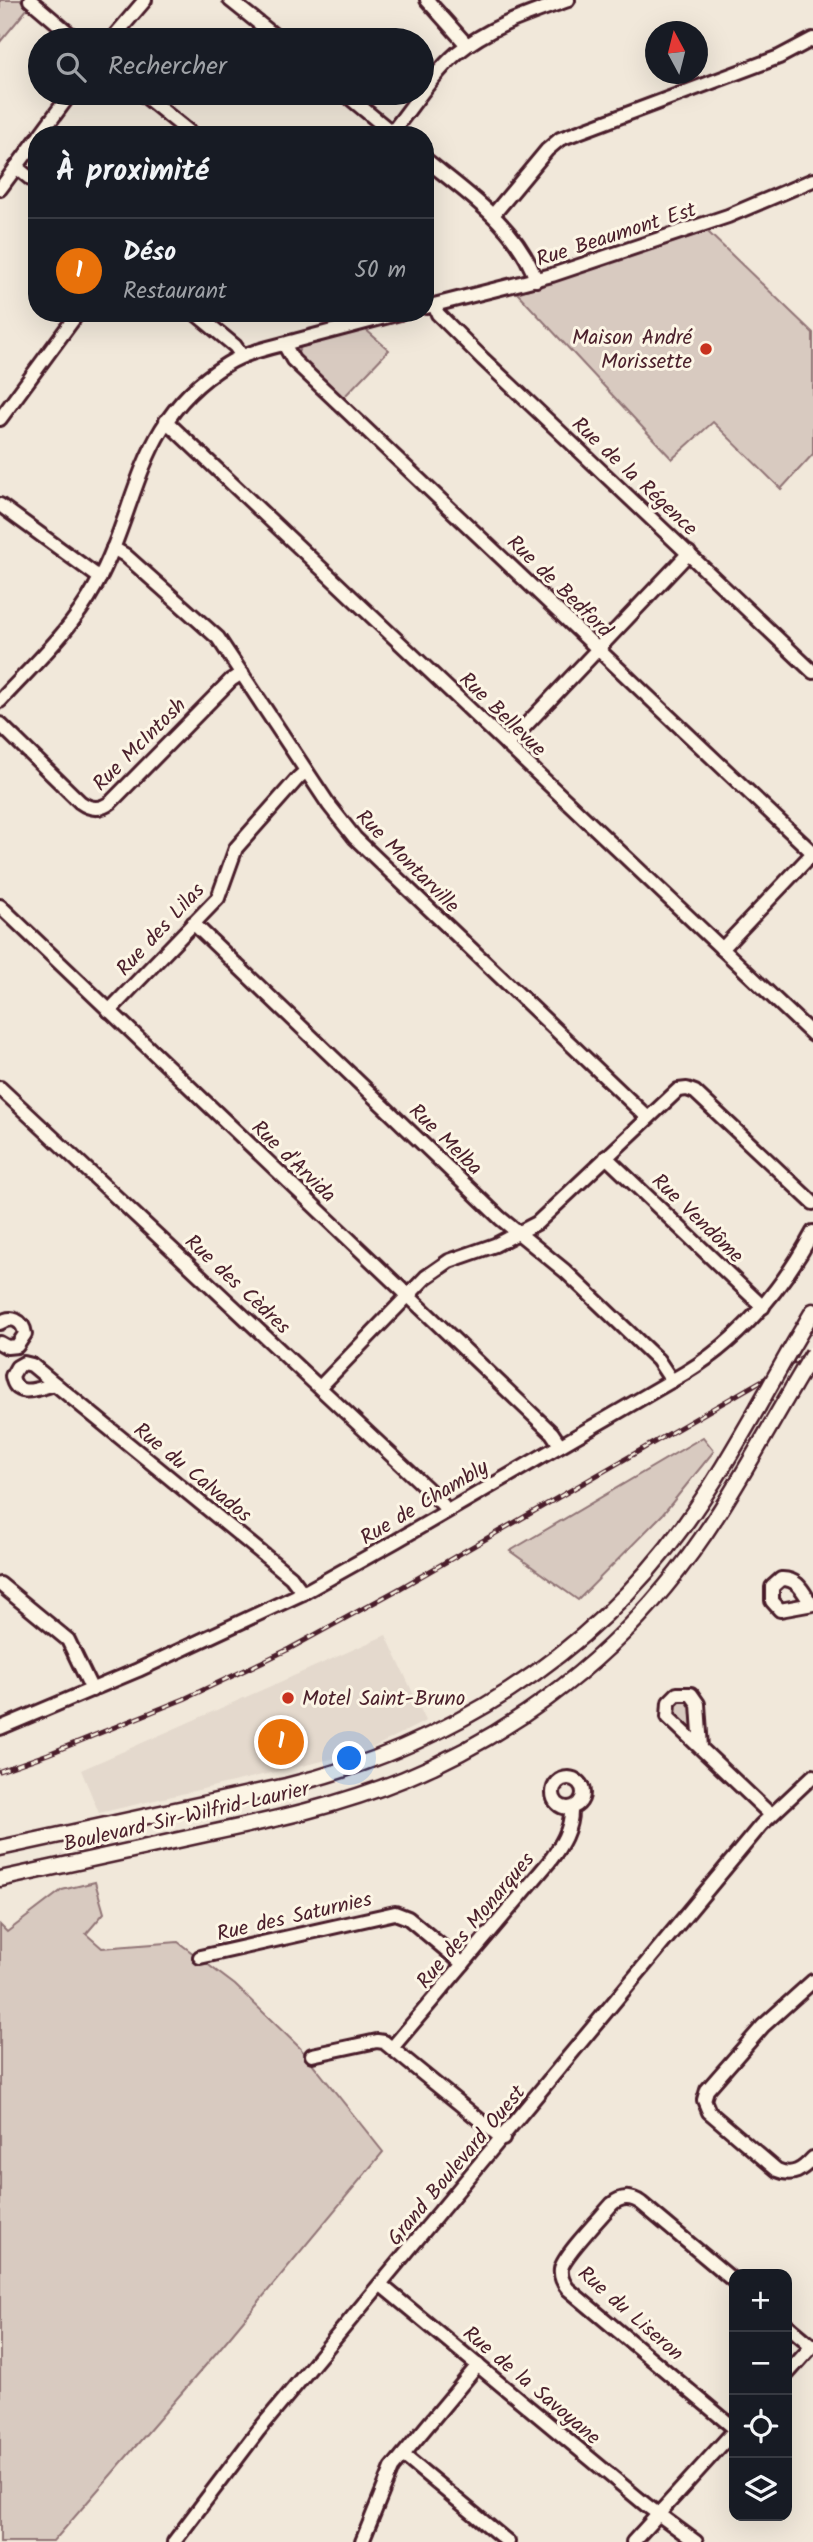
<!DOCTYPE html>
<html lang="fr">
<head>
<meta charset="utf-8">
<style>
  :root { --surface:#171b24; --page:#242831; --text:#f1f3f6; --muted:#9ea1a6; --line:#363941; --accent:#0f766e }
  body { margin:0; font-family:Kalam,sans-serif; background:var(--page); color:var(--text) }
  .controls { position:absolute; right:21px; bottom:21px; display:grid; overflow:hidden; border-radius:14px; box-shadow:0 7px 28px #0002 }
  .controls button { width:63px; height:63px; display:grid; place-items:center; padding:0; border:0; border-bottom:2px solid var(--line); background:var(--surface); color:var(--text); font:35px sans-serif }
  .compass { position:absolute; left:645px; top:21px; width:63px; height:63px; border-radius:50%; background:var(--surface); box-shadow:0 7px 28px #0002; rotate:353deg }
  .you { position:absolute; left:350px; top:1759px; width:24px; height:24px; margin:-18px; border:5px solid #fff; border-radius:50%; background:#1a73e8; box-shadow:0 0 0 10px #1a73e833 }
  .badge { display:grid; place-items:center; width:46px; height:46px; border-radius:50%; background:var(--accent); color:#fff; font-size:23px; font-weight:700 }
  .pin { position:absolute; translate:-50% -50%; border:4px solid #fff; box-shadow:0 2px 7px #0006 }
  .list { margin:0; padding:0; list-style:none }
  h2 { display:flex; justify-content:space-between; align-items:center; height:91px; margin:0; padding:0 28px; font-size:30px }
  h2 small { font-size:23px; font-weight:400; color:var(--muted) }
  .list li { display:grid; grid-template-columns:46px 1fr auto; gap:21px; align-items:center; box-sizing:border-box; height:105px; padding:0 28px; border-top:2px solid var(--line) }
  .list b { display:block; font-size:26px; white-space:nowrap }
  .list p { margin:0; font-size:23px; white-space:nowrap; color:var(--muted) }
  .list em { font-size:23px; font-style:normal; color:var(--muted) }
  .icon { flex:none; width:38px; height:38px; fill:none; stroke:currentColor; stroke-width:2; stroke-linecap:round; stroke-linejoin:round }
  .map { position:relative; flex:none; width:813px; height:2542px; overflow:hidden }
  .search { position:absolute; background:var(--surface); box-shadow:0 7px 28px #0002; left:28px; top:28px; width:406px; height:77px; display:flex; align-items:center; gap:18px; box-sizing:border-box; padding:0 24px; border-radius:38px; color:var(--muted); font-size:26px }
  .panel { position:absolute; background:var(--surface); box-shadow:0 7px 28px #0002; left:28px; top:126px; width:406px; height:196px; border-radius:28px }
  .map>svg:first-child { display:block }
</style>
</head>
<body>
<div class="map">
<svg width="813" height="2542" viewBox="0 0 813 2542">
  <rect width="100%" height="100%" fill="#f1e8da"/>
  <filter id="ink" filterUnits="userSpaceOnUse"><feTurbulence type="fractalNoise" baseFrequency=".0143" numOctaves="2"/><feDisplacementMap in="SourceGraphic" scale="14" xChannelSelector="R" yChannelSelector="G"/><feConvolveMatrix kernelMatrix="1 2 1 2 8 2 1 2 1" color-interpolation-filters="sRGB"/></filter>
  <g filter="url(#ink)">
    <polygon fill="#e4d9cd" points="386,1635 426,1721 366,1751 99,1813 81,1770"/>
    <g fill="#d8cac0" stroke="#917476" stroke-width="2">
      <polygon points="0,0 21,0 28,8 0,42"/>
      <polygon points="707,231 813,333 813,454 781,489 713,422 672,459 517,293"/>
      <polygon points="365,329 389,350 343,398 297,354 301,347"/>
      <polygon points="703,1437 714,1451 663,1514 578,1600 510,1551"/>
      <polygon points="683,1700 691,1705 694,1733 691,1734 674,1716 675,1705"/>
      <polygon points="95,1882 104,1913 86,1934 102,1948 178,1942 235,1985 300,2048 383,2152 217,2352 53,2542 0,2542 0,1925 7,1932 62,1890"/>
    </g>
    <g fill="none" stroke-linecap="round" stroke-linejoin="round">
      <defs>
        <g id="minor">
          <polyline points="30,0 77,40"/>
          <polyline points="230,0 280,40"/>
          <polyline points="427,0 467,45"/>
          <polyline points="111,40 145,0"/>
          <polyline points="141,93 193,135"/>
          <polyline points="344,93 395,135"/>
          <path d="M392,132C413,106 432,75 457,53C490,26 529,14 568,0"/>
          <polyline points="40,135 71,93"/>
          <path d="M425,159C468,194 517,226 536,280"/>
          <polyline points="16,167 37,184"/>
          <polyline points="0,189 37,139"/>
          <polyline points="493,215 547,150 560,139 779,57 813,39"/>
          <polyline points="434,305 438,314 483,359 813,672"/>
          <polyline points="426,307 552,275 728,216 813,180"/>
          <polyline points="195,313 235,346 242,356"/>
          <polyline points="284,344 293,360 813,853"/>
          <polyline points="0,419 78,313"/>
          <polyline points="166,421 813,1035"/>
          <polyline points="0,505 100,578"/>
          <polyline points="113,548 125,555 218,638 329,805 355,838 647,1117"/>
          <path d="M0,701C33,665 71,631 95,587C141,503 135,421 227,364C248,351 274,347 298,340C332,331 366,322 400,313"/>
          <path d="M0,724L80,802C91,810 101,810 111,802L231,680L242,673"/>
          <polyline points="507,745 689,553"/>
          <polyline points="0,906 552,1433 560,1445"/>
          <polyline points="193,923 500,1218 565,1271 658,1360 672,1381"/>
          <polyline points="722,949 813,853"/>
          <polyline points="109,1011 218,898 236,848 298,778 306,771"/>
          <polyline points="0,1088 434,1495 447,1510"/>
          <polyline points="606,1157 763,1307"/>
          <path d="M0,1323C11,1315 23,1320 25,1334L17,1346L7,1347L0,1343"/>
          <path d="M24,1363L32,1365L55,1384C39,1388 16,1400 12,1376L17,1367Z"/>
          <polyline points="55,1384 291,1577 303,1593"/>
          <polyline points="320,1387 426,1277 449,1261 495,1245 537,1223 678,1090 687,1089 695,1092 813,1203"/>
          <polyline points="0,1584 68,1640 92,1690"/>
          <path d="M811,1604C803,1592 798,1578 781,1579L772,1587V1601L780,1610L813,1604"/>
          <path d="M0,1728L138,1670L303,1593L396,1541L685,1373C741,1339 782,1289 813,1232"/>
          <polyline points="701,1748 698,1704 691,1694 677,1694 669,1702 668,1717 771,1815"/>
          <circle cx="568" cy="1793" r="15"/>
          <polyline points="200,1957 395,1913 408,1918 463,1964"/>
          <path d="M813,1981L763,2026L707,2090L704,2100L709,2112L777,2170C793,2177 802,2170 813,2158"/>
          <path d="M392,2048L549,1862C561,1846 572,1829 571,1808"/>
          <polyline points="312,2055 377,2041 384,2042 503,2139"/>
          <path d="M734,2281L641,2203C631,2196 621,2196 612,2204C601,2217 563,2256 561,2269C560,2277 563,2283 568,2289L734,2428"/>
          <polyline points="381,2285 646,2505 696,2542"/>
          <polyline points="787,2325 812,2346"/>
          <polyline points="787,2374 813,2345"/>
          <polyline points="403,2455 508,2542"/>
          <polyline points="174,2542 258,2431 761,1825 813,1776"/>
          <polyline points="362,2542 392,2468 478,2365"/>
          <polyline points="633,2542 734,2431"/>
        </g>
        <g id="major">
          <polyline points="789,1352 813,1311"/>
          <path d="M0,1848L286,1786C446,1747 588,1658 685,1524C712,1487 735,1447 758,1407"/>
          <path d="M0,1879C69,1864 138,1849 206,1834C273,1820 341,1805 404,1779C505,1737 596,1671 665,1587C716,1526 753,1455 793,1387"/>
        </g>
      </defs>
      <use href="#minor" stroke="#4a1f2b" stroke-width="18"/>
      <use href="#major" stroke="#4a1f2b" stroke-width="19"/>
      <use href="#minor" stroke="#fcf5e5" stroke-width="12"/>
      <use href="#major" stroke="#fcf5e5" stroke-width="14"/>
      <defs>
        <polyline id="rail" points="0,1771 48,1754 184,1699 289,1649 397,1590 813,1351"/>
      </defs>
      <use href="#rail" stroke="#4a1f2b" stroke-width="5"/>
      <use href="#rail" stroke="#fcf5e5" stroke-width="2.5" stroke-dasharray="8" stroke-linecap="butt"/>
      <defs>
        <g id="major-bridge">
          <polyline points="793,1387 813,1353"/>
          <polyline points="758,1407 789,1352"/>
        </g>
      </defs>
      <use href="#major-bridge" stroke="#4a1f2b" stroke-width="19" stroke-linecap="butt"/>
      <use href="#major-bridge" stroke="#fcf5e5" stroke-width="14"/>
    </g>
  </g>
  <g fill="#c8321e" stroke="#fcf5e5" stroke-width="2.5">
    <circle cx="706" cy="349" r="7"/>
    <circle cx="288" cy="1698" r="7"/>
  </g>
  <g text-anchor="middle" stroke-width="6" stroke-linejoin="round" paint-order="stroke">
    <g font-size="21" fill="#4a1f2b" stroke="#fcf5e5">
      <text transform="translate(616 234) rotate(-18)" y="7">Rue Beaumont Est</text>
      <text transform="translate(635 476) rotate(43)" y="7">Rue de la Régence</text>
      <text transform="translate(560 586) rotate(44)" y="7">Rue de Bedford</text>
      <text transform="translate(503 714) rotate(44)" y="7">Rue Bellevue</text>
      <text transform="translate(139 744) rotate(-45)" y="7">Rue McIntosh</text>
      <text transform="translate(408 861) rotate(45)" y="7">Rue Montarville</text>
      <text transform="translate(160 929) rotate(-47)" y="7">Rue des Lilas</text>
      <text transform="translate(446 1139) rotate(44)" y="7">Rue Melba</text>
      <text transform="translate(294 1161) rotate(44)" y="7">Rue d'Arvida</text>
      <text transform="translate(698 1218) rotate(44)" y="7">Rue Vendôme</text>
      <text transform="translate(238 1284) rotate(43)" y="7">Rue des Cèdres</text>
      <text transform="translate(193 1472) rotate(39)" y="7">Rue du Calvados</text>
      <text transform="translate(424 1502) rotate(-31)" y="7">Rue de Chambly</text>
      <text transform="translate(186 1816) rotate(-13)" y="7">Boulevard Sir-Wilfrid-Laurier</text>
      <text transform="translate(294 1916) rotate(-13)" y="7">Rue des Saturnies</text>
      <text transform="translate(475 1920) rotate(-50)" y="7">Rue des Monarques</text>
      <text transform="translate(456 2165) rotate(-50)" y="7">Grand Boulevard Ouest</text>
      <text transform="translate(631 2313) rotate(41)" y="7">Rue du Liseron</text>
      <text transform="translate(532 2385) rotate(40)" y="7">Rue de la Savoyane</text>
    </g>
    <g font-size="21" fill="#4a1f2b" stroke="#fcf5e5" text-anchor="end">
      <text x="692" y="344">Maison André<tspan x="692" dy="24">Morissette</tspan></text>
      <text x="302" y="1705" text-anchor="start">Motel Saint-Bruno</text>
    </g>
  </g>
</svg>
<div class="controls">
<button>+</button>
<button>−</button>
<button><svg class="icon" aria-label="locate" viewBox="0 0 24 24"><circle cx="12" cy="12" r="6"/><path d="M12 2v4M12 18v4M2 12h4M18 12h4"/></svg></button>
<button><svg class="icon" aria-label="layers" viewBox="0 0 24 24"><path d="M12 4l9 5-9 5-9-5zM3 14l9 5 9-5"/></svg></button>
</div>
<svg class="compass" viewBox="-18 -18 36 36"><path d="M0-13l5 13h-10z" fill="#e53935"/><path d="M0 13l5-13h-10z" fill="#9ea1a6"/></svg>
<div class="you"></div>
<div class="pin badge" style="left:281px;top:1742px;background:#e8710a">1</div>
<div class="search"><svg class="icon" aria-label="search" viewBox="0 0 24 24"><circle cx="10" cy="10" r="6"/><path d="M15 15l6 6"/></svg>Rechercher</div>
<section class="panel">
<h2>À proximité<small></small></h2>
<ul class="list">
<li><span class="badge" style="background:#e8710a">1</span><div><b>Déso</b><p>Restaurant</p></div><em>50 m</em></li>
</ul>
</section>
</div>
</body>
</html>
